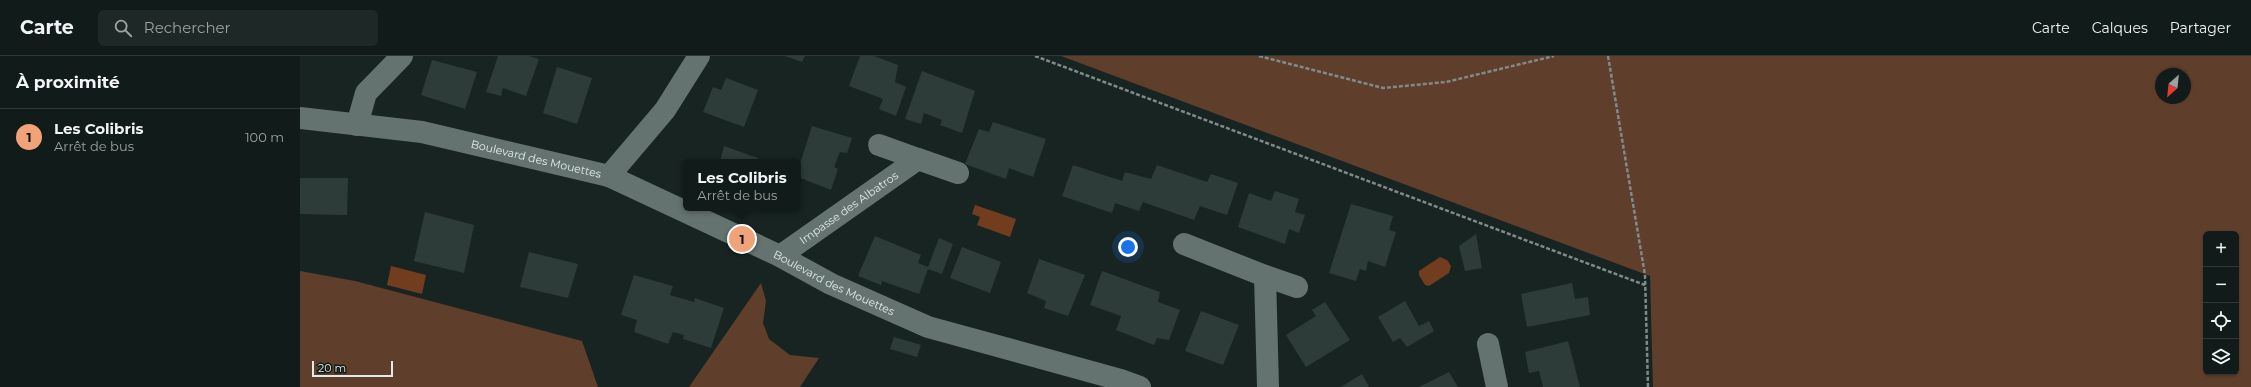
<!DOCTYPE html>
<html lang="fr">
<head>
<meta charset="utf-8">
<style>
  :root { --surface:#111b1a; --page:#1e2827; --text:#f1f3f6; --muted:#9ca1a2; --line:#303939; --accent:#f0a279 }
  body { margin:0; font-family:Montserrat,sans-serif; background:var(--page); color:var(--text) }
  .controls { position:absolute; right:12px; bottom:12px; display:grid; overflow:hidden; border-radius:6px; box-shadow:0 1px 3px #0004 }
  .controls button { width:36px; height:36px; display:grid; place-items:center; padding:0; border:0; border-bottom:1px solid var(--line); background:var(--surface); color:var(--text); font:20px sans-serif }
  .compass { position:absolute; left:1855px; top:12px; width:36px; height:36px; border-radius:50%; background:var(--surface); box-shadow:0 1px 3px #0004; rotate:207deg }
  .scale { position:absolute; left:12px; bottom:10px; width:81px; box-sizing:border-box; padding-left:4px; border:2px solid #e2eae8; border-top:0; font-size:11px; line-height:14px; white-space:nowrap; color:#e2eae8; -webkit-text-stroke:3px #0e1b18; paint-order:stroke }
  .you { position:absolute; left:828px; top:191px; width:14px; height:14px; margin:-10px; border:3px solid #fff; border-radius:50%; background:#1a73e8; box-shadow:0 0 0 6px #1a73e833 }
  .badge { display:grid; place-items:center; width:26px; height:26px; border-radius:50%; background:var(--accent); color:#111; font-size:13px; font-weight:700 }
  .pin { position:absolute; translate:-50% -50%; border:2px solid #fff; box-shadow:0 1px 4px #0006 }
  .popup { position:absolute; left:383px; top:103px; width:118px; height:52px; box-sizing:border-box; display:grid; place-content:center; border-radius:6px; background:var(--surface); filter:drop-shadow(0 1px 3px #0005); font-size:13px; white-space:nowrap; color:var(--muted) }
  .popup b { font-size:15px; color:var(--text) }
  .popup::after { content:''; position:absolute; left:50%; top:100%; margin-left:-8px; border:8px solid transparent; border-top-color:var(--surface) }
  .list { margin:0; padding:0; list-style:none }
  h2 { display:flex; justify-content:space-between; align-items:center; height:52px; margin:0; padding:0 16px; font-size:17px }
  h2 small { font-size:13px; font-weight:400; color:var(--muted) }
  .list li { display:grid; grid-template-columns:26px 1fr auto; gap:12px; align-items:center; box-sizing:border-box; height:56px; padding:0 16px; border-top:1px solid var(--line) }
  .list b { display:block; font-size:15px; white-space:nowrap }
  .list p { margin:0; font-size:13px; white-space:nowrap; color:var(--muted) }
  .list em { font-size:13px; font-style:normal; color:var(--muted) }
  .icon { flex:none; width:22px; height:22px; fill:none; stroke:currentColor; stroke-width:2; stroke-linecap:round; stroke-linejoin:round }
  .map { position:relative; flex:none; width:1951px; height:331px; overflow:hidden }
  header { display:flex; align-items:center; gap:24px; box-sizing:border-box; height:56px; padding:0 20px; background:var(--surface); border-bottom:1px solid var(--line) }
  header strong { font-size:19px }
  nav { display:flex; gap:22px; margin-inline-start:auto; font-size:14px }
  .search { width:280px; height:36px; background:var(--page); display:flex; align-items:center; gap:10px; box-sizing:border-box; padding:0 14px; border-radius:6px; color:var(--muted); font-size:15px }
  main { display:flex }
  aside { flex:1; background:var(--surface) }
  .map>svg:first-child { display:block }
</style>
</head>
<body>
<header>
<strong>Carte</strong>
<div class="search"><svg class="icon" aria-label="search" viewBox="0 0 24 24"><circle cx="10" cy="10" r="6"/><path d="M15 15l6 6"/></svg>Rechercher</div>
<nav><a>Carte</a><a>Calques</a><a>Partager</a></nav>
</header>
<main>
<aside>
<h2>À proximité<small></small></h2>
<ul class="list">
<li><span class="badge">1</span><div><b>Les Colibris</b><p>Arrêt de bus</p></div><em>100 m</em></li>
</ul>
</aside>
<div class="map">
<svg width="1951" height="331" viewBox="0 0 1951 331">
  <rect width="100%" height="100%" fill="#172422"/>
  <g fill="#603e2c" fill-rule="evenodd">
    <path d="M761,0H1951V331H1353L1350,220ZM1861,18H1885V42H1861ZM1906,178H1936V316H1906Z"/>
    <polygon points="0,215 55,225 282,285 298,331 0,331"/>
    <polygon points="461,227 466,245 463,267 469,283 490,299 519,302 500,331 389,331"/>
  </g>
  <g fill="#723d1f">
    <polygon points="675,149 716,163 710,181 677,169 680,161 672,158"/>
    <polygon points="1140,201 1147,204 1151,210 1149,217 1129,230 1125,229 1119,219 1119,215"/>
    <polygon points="91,210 126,219 122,238 87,229"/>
  </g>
  <g fill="#2e3c39">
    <polygon points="198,0 229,0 239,3 226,40 203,32 201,40 186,36"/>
    <polygon points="485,0 505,0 502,6"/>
    <polygon points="560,0 574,0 598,9 595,26 606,31 596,60 579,53 583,43 549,30"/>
    <polygon points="132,4 177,16 165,53 121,39"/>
    <polygon points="257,11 292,22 277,68 243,57"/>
    <polygon points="622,15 675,35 662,77 640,69 642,64 624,57 621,68 605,63"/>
    <polygon points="426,22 458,34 444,71 403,56 413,31 421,34"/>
    <polygon points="693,66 746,83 733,121 709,112 706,123 665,108 679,73 689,76"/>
    <polygon points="512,70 552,82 547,97 540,96 534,111 538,113 531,134 498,121 498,114"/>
    <polygon points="424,90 458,102 457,106 420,106"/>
    <polygon points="773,109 822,125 825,116 851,123 857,109 907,126 911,118 938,127 927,159 900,150 894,164 843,146 839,155 815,147 812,157 762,140"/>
    <polygon points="0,122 48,122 47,159 0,158"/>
    <polygon points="975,135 999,143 995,156 1005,159 999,177 989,173 985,188 938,171 949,137 971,145"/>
    <polygon points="1051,148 1093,160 1089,174 1096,176 1085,211 1068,205 1066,215 1060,213 1056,225 1029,217"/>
    <polygon points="125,156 174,169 164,217 114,205"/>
    <polygon points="1176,178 1182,212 1165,215 1159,190"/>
    <polygon points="575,180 621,199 618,207 628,211 639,182 653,188 642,218 628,213 619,238 582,225 581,229 558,220"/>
    <polygon points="662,191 701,206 690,237 650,222"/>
    <polygon points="229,196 278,208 268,242 220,231"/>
    <polygon points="739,203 785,219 768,260 744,252 746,245 727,237"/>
    <polygon points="802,215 860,236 858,246 880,254 869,284 857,282 854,289 816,274 821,260 790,249"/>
    <polygon points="334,219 373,230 370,239 394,246 395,242 424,252 411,292 383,283 384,279 373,276 368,288 334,276 337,264 321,259"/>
    <polygon points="1272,227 1275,243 1288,241 1290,259 1227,271 1221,238"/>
    <polygon points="1105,245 1119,270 1129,265 1134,275 1107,291 1100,282 1093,286 1078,261"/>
    <polygon points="1025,246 1050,284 1006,311 986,279 1016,260 1012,254"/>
    <polygon points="901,255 939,269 923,309 885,295"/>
    <polygon points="594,281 621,289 617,301 590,293"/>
    <polygon points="1268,285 1280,331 1243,331 1239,315 1229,317 1225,296"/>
    <polygon points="1149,316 1158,331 1119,331"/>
    <polygon points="1062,318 1069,331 1040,331 1044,329"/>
  </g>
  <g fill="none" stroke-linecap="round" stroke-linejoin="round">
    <g stroke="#808b89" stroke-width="2.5" stroke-dasharray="4 2" stroke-linecap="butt">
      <polyline points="735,0 1345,229"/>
      <polyline points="959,0 1083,32 1146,26 1254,0"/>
      <polyline points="1308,0 1345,219 1348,331"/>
    </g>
    <g stroke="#657370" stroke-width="22">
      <path id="s1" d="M0,62L122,76L309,120L480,200L531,228L628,271L821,324L840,331"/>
      <polyline points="57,69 66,37 102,0"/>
      <polyline points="579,89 618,103"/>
      <polyline points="309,120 365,54 399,0"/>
      <polyline points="884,188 965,220 968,331"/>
      <path id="s2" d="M480,200L618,103L658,117"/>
      <polyline points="965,220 997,231"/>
      <polyline points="1188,288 1197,331"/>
    </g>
  </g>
  <g text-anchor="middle" stroke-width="3" stroke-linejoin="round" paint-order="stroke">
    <g font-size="11" fill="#e2eae8" stroke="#0e1b18">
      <text dy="4" stroke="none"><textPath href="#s1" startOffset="240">Boulevard des Mouettes</textPath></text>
      <text dy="4" stroke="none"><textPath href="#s2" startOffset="84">Impasse des Albatros</textPath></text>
      <text dy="4" stroke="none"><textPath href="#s1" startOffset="564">Boulevard des Mouettes</textPath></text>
    </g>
  </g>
</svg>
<div class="controls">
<button>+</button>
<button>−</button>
<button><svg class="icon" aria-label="locate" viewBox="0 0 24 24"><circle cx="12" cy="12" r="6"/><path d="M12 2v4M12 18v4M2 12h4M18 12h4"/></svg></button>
<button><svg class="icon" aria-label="layers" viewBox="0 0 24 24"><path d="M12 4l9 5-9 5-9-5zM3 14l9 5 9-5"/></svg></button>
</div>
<svg class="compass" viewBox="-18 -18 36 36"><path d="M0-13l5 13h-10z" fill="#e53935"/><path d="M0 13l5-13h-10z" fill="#9ca1a2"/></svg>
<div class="scale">20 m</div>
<div class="you"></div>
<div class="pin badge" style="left:442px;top:183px">1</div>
<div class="popup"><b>Les Colibris</b>Arrêt de bus</div>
</div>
</main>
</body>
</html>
